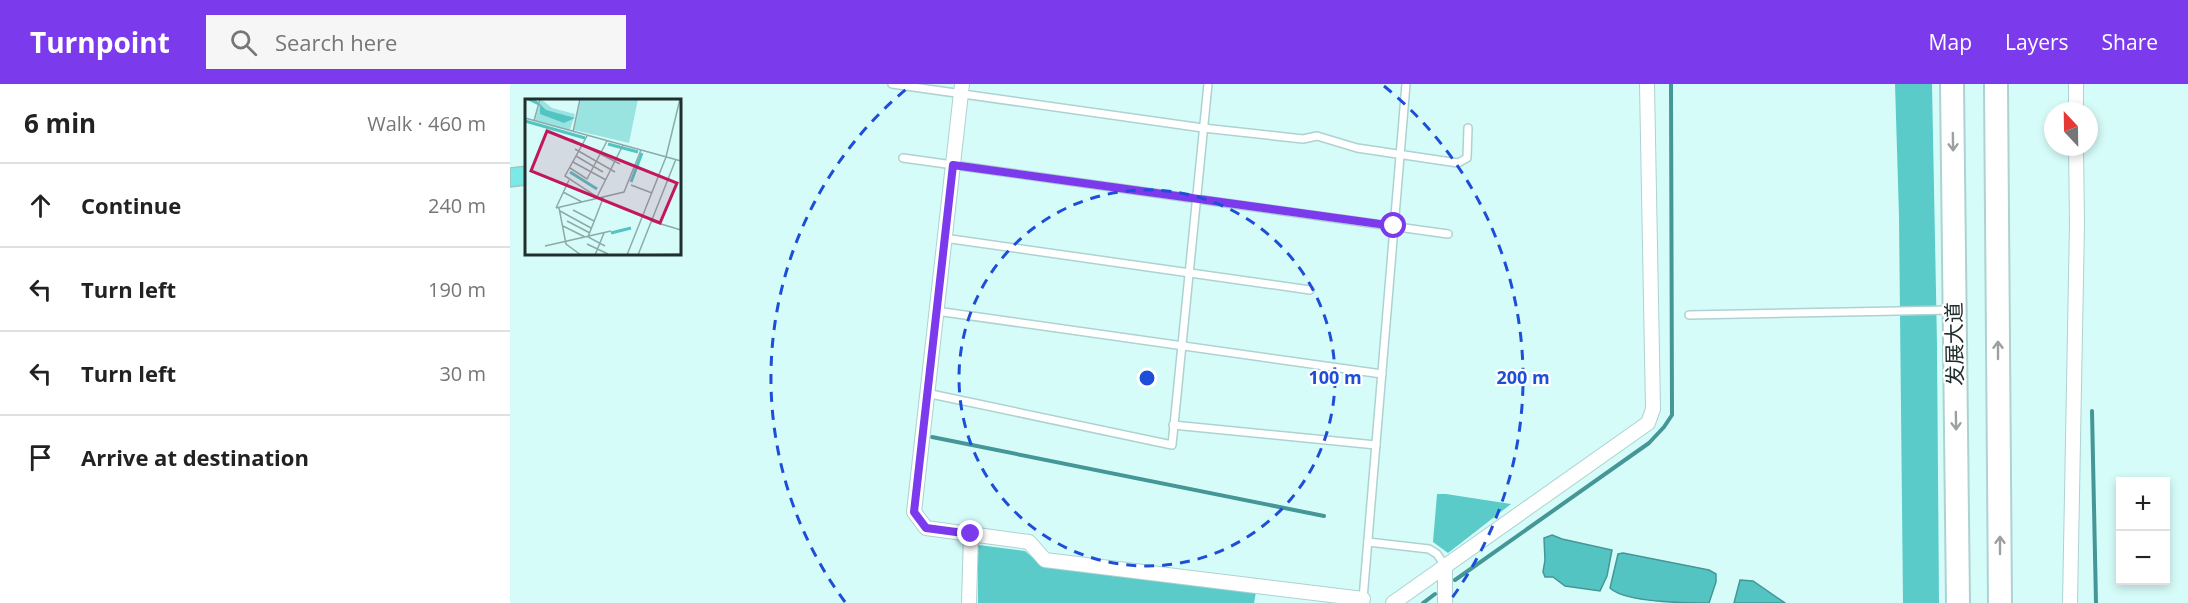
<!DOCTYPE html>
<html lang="en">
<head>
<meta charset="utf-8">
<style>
  :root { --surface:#fff; --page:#f6f6f6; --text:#222; --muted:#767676; --line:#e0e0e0; --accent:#7c3aed }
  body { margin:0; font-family:"Open Sans","Noto Sans SC",sans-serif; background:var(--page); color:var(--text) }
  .controls { position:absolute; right:18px; bottom:18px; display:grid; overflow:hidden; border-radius:0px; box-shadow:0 3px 9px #0003 }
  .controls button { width:54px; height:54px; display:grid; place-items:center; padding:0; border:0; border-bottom:2px solid var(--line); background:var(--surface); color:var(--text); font:30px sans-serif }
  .compass { position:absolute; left:1534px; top:18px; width:54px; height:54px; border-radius:50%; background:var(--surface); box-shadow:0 3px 9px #0003; rotate:338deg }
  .stop { position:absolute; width:18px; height:18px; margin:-14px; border:4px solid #7c3aed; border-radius:50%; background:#fff }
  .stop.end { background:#7c3aed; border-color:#fff; box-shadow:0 2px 6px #0008 }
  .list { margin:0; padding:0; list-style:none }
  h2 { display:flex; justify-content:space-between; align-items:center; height:78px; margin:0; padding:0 24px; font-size:26px }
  h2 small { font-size:20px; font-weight:400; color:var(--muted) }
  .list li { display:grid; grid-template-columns:39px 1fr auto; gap:18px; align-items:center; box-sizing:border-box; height:84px; padding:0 24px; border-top:2px solid var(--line) }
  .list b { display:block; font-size:22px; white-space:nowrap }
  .list em { font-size:20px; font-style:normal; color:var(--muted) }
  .icon { flex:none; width:33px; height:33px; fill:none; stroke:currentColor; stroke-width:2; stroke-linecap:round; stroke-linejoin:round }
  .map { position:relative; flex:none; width:1678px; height:519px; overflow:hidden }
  header { display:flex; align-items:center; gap:36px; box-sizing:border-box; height:84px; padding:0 30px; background:var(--accent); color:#fff }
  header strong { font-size:28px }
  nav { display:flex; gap:33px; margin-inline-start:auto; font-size:21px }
  .search { width:420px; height:54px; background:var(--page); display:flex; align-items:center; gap:15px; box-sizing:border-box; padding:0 21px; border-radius:0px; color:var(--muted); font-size:22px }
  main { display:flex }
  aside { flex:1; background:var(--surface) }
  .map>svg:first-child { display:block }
</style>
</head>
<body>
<header>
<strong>Turnpoint</strong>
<div class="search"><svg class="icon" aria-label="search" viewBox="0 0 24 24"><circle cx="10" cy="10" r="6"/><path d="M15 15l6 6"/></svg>Search here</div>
<nav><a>Map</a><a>Layers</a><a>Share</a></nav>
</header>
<main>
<aside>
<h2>6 min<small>Walk · 460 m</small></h2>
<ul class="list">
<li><svg class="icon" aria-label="ahead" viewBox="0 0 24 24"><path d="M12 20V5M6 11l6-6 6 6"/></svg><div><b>Continue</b></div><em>240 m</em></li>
<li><svg class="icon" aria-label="left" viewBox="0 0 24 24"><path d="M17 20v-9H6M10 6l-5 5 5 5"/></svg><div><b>Turn left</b></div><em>190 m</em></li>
<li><svg class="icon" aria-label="left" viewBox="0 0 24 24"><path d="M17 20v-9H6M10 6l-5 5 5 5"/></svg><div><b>Turn left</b></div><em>30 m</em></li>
<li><svg class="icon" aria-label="arrive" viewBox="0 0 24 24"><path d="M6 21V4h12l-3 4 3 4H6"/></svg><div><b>Arrive at destination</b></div></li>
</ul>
</aside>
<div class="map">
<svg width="1678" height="519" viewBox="0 0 1678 519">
  <rect width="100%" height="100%" fill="#d6fcfa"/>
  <g fill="#5acbc8">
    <polygon points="1385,0 1422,0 1427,260 1429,519 1393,519 1389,132"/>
    <polygon points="927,410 936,410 1001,420 938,469 923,458"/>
    <polygon points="468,461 515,467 534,483 746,508 744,519 468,519"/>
  </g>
  <g fill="#53c4c2" stroke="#449796" stroke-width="1.5">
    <polygon points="1042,451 1052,455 1102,466 1097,492 1090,507 1055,502 1043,493 1035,493 1033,488 1035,476 1034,454"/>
    <path d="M1113,469L1199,486L1206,490V498L1199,519C1176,519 1115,519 1100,504L1108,470Z"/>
    <polygon points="1230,496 1243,497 1275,519 1224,519"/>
  </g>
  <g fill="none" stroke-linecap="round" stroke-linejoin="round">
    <g stroke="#449796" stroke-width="4">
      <polyline points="1582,327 1586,519"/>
      <polyline points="422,353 814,432"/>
      <polyline points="945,496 1139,359 1154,343 1162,331 1161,0"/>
      <polyline points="913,519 925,510"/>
    </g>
  </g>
  <polygon fill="#7beae7" stroke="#9fc4c2" stroke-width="1.5" points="16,82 16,101 0,103 0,84"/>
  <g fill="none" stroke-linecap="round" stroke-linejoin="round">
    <defs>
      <g id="service">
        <polyline points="382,0 693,44 793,55 807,52 847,64 948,79 957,74 958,44"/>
        <polyline points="393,74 938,150"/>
        <polyline points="434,154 800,206"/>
        <polyline points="426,227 872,290"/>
        <polyline points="1179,231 1441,226"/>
        <polyline points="416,309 662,361 698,0"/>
        <polyline points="663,341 866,361"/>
        <polyline points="858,458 919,465 927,470 935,482"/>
        <polyline points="853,515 896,0"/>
      </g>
      <g id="minor">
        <polyline points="452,0 404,428 416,444 519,458 535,476 853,515"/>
        <polyline points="1566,0 1566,27"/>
        <polyline points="459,519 461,450"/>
        <polyline points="883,519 1138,339 1143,325 1137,0"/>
        <polyline points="935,519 935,482"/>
        <polyline points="1560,519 1567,139 1566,63"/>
      </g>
      <g id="primary">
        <polyline points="1442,0 1448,519"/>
        <polyline points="1486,0 1490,519"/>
      </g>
    </defs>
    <use href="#service" stroke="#add2d1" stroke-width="10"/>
    <use href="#minor" stroke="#add2d1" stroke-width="16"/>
    <use href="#primary" stroke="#add2d1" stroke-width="26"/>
    <use href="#service" stroke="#fff" stroke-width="7"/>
    <use href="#minor" stroke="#fff" stroke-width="14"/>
    <use href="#primary" stroke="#fff" stroke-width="22"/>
  </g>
  <defs><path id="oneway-shaft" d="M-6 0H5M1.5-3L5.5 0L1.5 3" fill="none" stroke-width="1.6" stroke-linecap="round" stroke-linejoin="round" transform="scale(1.5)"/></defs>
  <g stroke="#9ba1a1">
    <use href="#oneway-shaft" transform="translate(1443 58) rotate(89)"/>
    <use href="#oneway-shaft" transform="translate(1488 266) rotate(-90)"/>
    <use href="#oneway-shaft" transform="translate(1446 337) rotate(89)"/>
    <use href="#oneway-shaft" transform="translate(1490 461) rotate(-90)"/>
  </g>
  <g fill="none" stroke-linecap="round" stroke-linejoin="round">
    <polyline stroke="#7c3aed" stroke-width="8" points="461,450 416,444 404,428 443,81 884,142"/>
  </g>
  <g fill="none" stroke="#1d4ed8" stroke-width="3" stroke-dasharray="10 8">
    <circle cx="637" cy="294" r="188"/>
    <path d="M335 518A376 376 0 0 1 400 2M874 2A376 376 0 0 1 939 518"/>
  </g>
  <g text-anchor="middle" stroke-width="4.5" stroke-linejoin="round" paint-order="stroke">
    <g font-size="21" fill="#202f2e" stroke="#fff">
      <text transform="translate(1445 260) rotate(-91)" y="7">发展大道</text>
    </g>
  </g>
  <g transform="translate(15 15)">
    <rect width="156" height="156" fill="#d6fcfa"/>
    <path d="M16,0L27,9L50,15L45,31L10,22ZM56,0H113L104,44L49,31Z" fill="#99e3e1"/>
    <path d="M0,0H10L21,11L50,19L39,24L15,15V7Z" fill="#53c4c2"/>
    <path fill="none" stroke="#53c4c2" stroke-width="3" d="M0,22L60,39M83,45L113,53M45,73L72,90M106,83L117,54M86,134L106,129"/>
    <path fill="none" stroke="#8daaa8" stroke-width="1.5" d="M0,19L156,62M9,22L15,0M48,33L55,0M62,37L40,77L72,98L98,46M46,40L95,65M50,50L90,73M51,57L78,73M48,63L81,81M45,69L62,80L82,42M106,86L127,94M38,93L57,103M79,97L63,138L80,147M31,109L99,93L116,51M31,109L44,81M34,109L41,145L56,156M48,111L69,122M35,112L66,129M42,122L65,134M126,122L156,131M38,127L60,138M62,145L83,155M20,147L86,132M70,156L79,134M102,156L141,58L155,0M113,156L151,60M115,156L156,155"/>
    <path fill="#c2185b" fill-opacity="0.15" stroke="#c2185b" stroke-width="3" d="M22,32L152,84L135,124L6,72Z"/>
    <rect width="156" height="156" fill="none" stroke="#202f2e" stroke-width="3"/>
  </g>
  <circle cx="637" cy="294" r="9" fill="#1d4ed8" stroke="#fff" stroke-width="3"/>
  <g font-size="18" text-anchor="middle" font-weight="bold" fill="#1d4ed8" stroke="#fff" stroke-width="4.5" stroke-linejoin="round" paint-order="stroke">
    <text x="825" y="300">100 m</text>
    <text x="1013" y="300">200 m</text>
  </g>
</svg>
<div class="controls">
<button>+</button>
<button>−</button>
</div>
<svg class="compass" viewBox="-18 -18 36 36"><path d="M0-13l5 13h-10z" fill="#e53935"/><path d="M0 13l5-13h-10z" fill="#767676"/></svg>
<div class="stop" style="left:884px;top:142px"></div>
<div class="stop end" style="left:461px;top:450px"></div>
</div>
</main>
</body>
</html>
